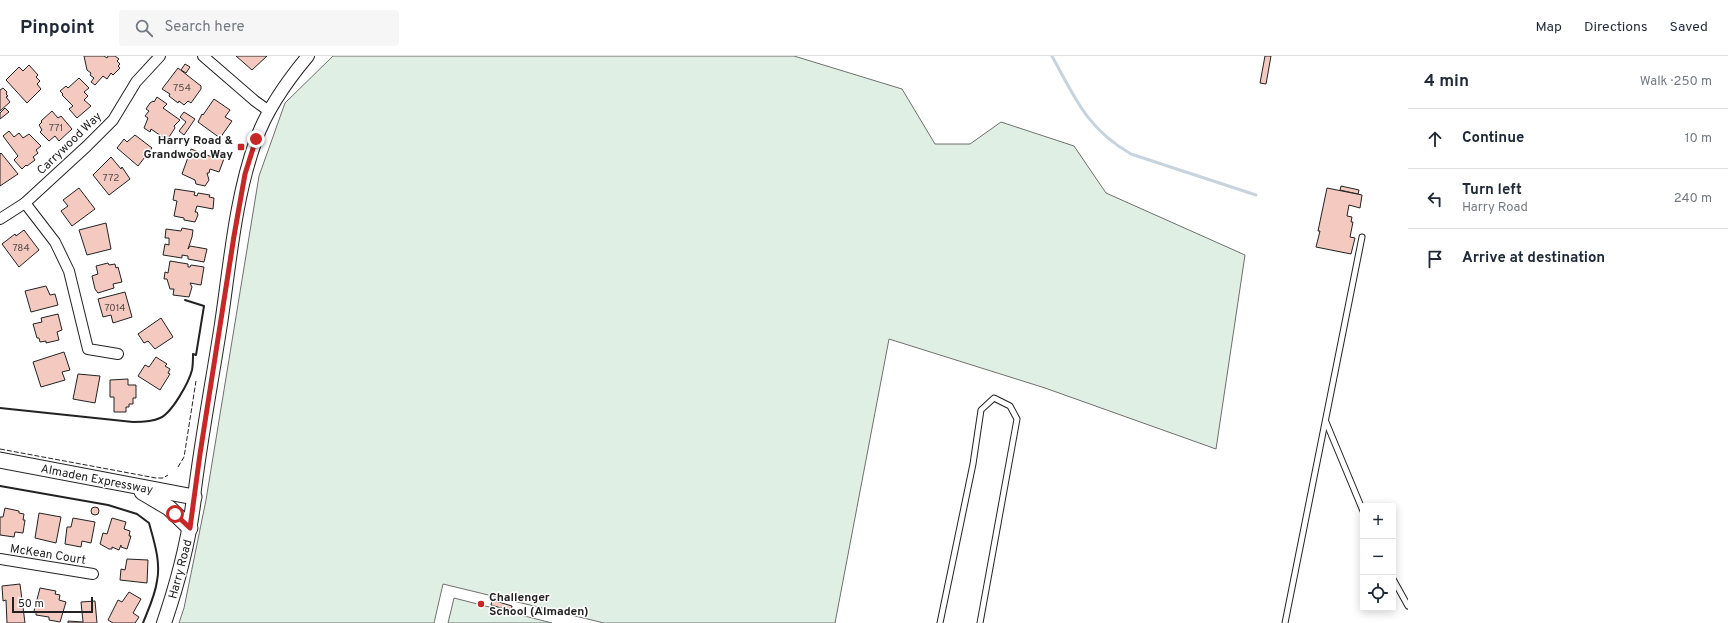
<!DOCTYPE html>
<html lang="en">
<head>
<meta charset="utf-8">
<style>
  :root { --surface:#fff; --page:#f6f6f7; --text:#1f2937; --muted:#747a83; --line:#e0e1e3 }
  body { margin:0; font-family:Overpass,sans-serif; background:var(--page); color:var(--text) }
  .controls { position:absolute; right:12px; bottom:12px; display:grid; overflow:hidden; border-radius:4px; box-shadow:0 2px 10px #0003 }
  .controls button { width:36px; height:36px; display:grid; place-items:center; padding:0; border:0; border-bottom:1px solid var(--line); background:var(--surface); color:var(--text); font:20px sans-serif }
  .scale { position:absolute; left:12px; bottom:10px; width:81px; box-sizing:border-box; padding-left:4px; border:2px solid #222; border-top:0; font-size:11px; line-height:14px; white-space:nowrap; color:#222; -webkit-text-stroke:3px #fff; paint-order:stroke }
  .stop { position:absolute; width:12px; height:12px; margin:-9px; border:3px solid #c62828; border-radius:50%; background:#fff }
  .stop.end { background:#c62828; border-color:#fff; box-shadow:0 1px 4px #0008 }
  .list { margin:0; padding:0; list-style:none }
  h2 { display:flex; justify-content:space-between; align-items:center; height:52px; margin:0; padding:0 16px; font-size:17px }
  h2 small { font-size:13px; font-weight:400; color:var(--muted) }
  .list li { display:grid; grid-template-columns:26px 1fr auto; gap:12px; align-items:center; box-sizing:border-box; height:60px; padding:0 16px; border-top:1px solid var(--line) }
  .list b { display:block; font-size:15px; white-space:nowrap }
  .list p { margin:0; font-size:13px; white-space:nowrap; color:var(--muted) }
  .list em { font-size:13px; font-style:normal; color:var(--muted) }
  .icon { flex:none; width:22px; height:22px; fill:none; stroke:currentColor; stroke-width:2; stroke-linecap:round; stroke-linejoin:round }
  .map { position:relative; flex:none; width:1408px; height:567px; overflow:hidden }
  header { display:flex; align-items:center; gap:24px; box-sizing:border-box; height:56px; padding:0 20px; background:var(--surface); border-bottom:1px solid var(--line) }
  header strong { font-size:19px }
  nav { display:flex; gap:22px; margin-inline-start:auto; font-size:14px }
  .search { width:280px; height:36px; background:var(--page); display:flex; align-items:center; gap:10px; box-sizing:border-box; padding:0 14px; border-radius:4px; color:var(--muted); font-size:15px }
  main { display:flex }
  aside { flex:1; background:var(--surface) }
  .map>svg:first-child { display:block }
</style>
</head>
<body>
<header>
<strong>Pinpoint</strong>
<div class="search"><svg class="icon" aria-label="search" viewBox="0 0 24 24"><circle cx="10" cy="10" r="6"/><path d="M15 15l6 6"/></svg>Search here</div>
<nav><a>Map</a><a>Directions</a><a>Saved</a></nav>
</header>
<main>
<div class="map">
<svg width="1408" height="567" viewBox="0 0 1408 567">
  <rect width="100%" height="100%" fill="#fff"/>
  <g fill="#e0efe3" stroke="#6f6f6f">
    <polygon points="333,0 794,0 902,33 935,88 970,88 1001,66 1074,90 1106,137 1245,199 1216,393 1045,332 889,283 835,567 604,567 443,528 434,567 179,567 184,552 206,444 259,120 285,47"/>
    <polygon points="454,542 552,567 448,567"/>
  </g>
  <g fill="none" stroke-linecap="round" stroke-linejoin="round">
    <path stroke="#c7d3dd" stroke-width="3" d="M1052,0C1075,42 1087,73 1131,98L1256,139"/>
  </g>
  <g fill="#f3c9c0" stroke="#222">
    <polygon points="84,0 104,0 107,2 108,0 115,0 119,3 117,5 120,8 118,10 120,12 113,19 111,17 107,23 103,20 95,29 91,26 94,22 90,19 91,17 87,14"/>
    <polygon points="236,0 267,0 252,14"/>
    <polygon points="1265,0 1271,0 1266,28 1260,27"/>
    <polygon points="185,8 190,11 186,17 181,14"/>
    <polygon points="29,9 38,19 36,21 40,25 37,28 41,33 27,47 6,24 19,11 23,15"/>
    <polygon points="178,12 201,30 201,33 191,47 188,45 184,49 179,45 178,47 169,40 170,38 162,33"/>
    <polygon points="79,22 89,32 84,36 88,40 84,44 91,50 77,62 69,53 73,50 62,39 63,38 60,35 66,30 68,32"/>
    <polygon points="3,32 7,36 6,38 8,40 6,41 10,46 0,55 0,34"/>
    <polygon points="157,41 167,48 163,52 180,64 174,70 175,72 167,84 151,73 150,76 144,72 148,62 145,60 149,55 146,53 150,47 153,45 154,46"/>
    <polygon points="214,43 230,54 225,61 232,65 220,82 198,66 202,58 203,59"/>
    <polygon points="5,52 9,56 0,63 0,57"/>
    <polygon points="52,55 58,62 61,60 72,73 59,85 55,80 49,85 40,76 42,74 39,69 42,66 41,65"/>
    <polygon points="184,56 195,63 184,79 179,75 186,66 180,61"/>
    <polygon points="9,75 14,81 19,77 23,82 29,78 41,90 36,94 38,97 33,101 35,104 27,110 26,109 22,113 14,104 18,100 3,80"/>
    <polygon points="135,79 152,92 138,110 117,92 124,83 127,86"/>
    <polygon points="191,93 212,101 213,96 225,100 219,116 210,113 209,117 207,117 209,124 205,130 196,128 195,124 182,118"/>
    <polygon points="1,97 18,118 0,130 0,98"/>
    <polygon points="111,101 121,113 122,111 130,123 109,139 93,119"/>
    <polygon points="1341,130 1359,134 1358,138 1340,134"/>
    <polygon points="79,132 95,153 72,170 61,155 68,150 63,144"/>
    <polygon points="1327,132 1362,139 1360,152 1349,149 1347,160 1352,161 1351,166 1353,166 1350,181 1355,182 1351,198 1316,191 1320,175 1318,175"/>
    <polygon points="175,133 195,136 194,139 197,140 198,137 210,139 209,141 214,142 213,153 197,150 195,156 197,156 198,159 195,166 184,164 184,162 174,160 177,145 173,144"/>
    <polygon points="106,167 111,193 87,199 79,174"/>
    <polygon points="182,172 193,174 192,181 188,193 190,190 207,193 204,206 188,203 188,200 182,199 182,202 163,199 165,188 169,189 169,182 165,182 166,173 181,175"/>
    <polygon points="24,174 39,194 19,211 2,188 15,178 16,180"/>
    <polygon points="170,205 188,208 188,211 190,211 191,209 204,211 201,229 190,227 192,231 189,241 173,239 174,233 170,233 167,223 164,223 165,216 168,217"/>
    <polygon points="108,207 109,209 115,208 116,212 118,211 122,226 113,228 114,232 98,237 95,233 92,220 98,218 96,210"/>
    <polygon points="46,230 50,239 55,238 58,249 31,256 25,235"/>
    <polygon points="125,236 132,261 113,267 111,259 103,261 98,243"/>
    <polygon points="58,258 62,274 57,276 59,284 46,287 46,285 40,286 39,282 37,282 33,268 42,266 41,262"/>
    <polygon points="161,262 173,281 155,293 148,285 144,287 138,278"/>
    <polygon points="64,296 70,314 62,316 65,324 41,331 33,306"/>
    <polygon points="156,301 167,308 165,310 170,313 168,317 170,318 160,334 138,320 145,309 149,311"/>
    <polygon points="78,318 100,320 95,347 73,343"/>
    <polygon points="128,323 128,329 136,329 136,342 133,342 133,348 129,348 129,351 126,351 126,356 114,356 114,341 110,341 110,324"/>
    <circle cx="95" cy="455" r="4"/>
    <polygon points="5,452 19,455 19,457 24,458 23,464 25,464 23,477 15,476 14,481 0,479 0,461 3,461"/>
    <polygon points="39,457 61,461 56,487 35,482"/>
    <polygon points="73,462 95,466 91,487 82,485 81,491 65,488 67,471 71,471"/>
    <polygon points="112,462 126,466 124,473 130,475 129,480 131,480 127,493 121,491 121,489 119,494 112,491 112,493 109,493 100,488 103,477 107,478"/>
    <polygon points="127,503 148,504 147,527 120,524 121,513 125,514"/>
    <polygon points="20,528 25,567 7,567 6,544 3,545 2,530"/>
    <polygon points="40,532 56,535 55,538 60,539 59,544 66,546 60,566 49,564 49,561 36,559 36,556 34,555"/>
    <polygon points="129,536 141,543 133,557 139,561 135,567 113,567 108,564 118,544 122,546"/>
    <polygon points="492,544 512,550 511,555 491,549"/>
    <polygon points="95,545 97,567 68,567 68,565 83,566 81,546"/>
  </g>
  <g fill="none" stroke-linecap="round" stroke-linejoin="round">
    <defs>
      <g id="service">
        <polyline points="1326,366 1363,455"/>
        <polyline points="1393,523 1408,550"/>
        <polyline points="940,567 973,408 981,354 994,342 1010,350 1017,363 980,567"/>
        <polyline points="1285,567 1362,181"/>
      </g>
      <g id="minor">
        <polyline points="203,0 255,45 269,55"/>
        <polyline points="25,147 55,186 69,215 88,293 118,298"/>
        <polyline points="0,163 25,147 87,90 113,64 136,26 160,0"/>
        <polyline points="0,503 93,518"/>
      </g>
      <path id="tertiary" d="M194,441C201,383 212,326 221,268C230,208 235,142 256,84C267,53 287,25 308,0"/>
      <path id="secondary" d="M164,567C178,526 189,485 194,441"/>
      <g id="primary">
        <polyline points="0,404 194,441"/>
        <polyline points="142,436 169,452 190,472"/>
      </g>
    </defs>
    <use href="#service" stroke="#222" stroke-width="7"/>
    <use href="#minor" stroke="#222" stroke-width="12"/>
    <use href="#tertiary" stroke="#222" stroke-width="14"/>
    <use href="#secondary" stroke="#222" stroke-width="16"/>
    <use href="#primary" stroke="#222" stroke-width="17"/>
    <use href="#service" stroke="#fff" stroke-width="5"/>
    <use href="#minor" stroke="#fff" stroke-width="10"/>
    <use href="#tertiary" stroke="#fff" stroke-width="12"/>
    <use href="#secondary" stroke="#fff" stroke-width="14"/>
    <use href="#primary" stroke="#fff" stroke-width="15"/>
    <g stroke="#222" stroke-width="1" stroke-dasharray="5 2" stroke-linecap="butt">
      <polyline points="0,393 156,422 163,422 168,419"/>
      <polyline points="178,411 184,401 185,395 196,325"/>
    </g>
    <g stroke="#222" stroke-width="2">
      <path d="M0,352L133,366C142,366 152,366 160,362C172,357 189,326 192,314C193,309 193,303 193,298L196,299L204,250L185,244"/>
      <path d="M0,430L108,449L137,458L149,467C154,485 161,506 157,525C155,540 148,554 143,567"/>
    </g>
  </g>
  <g fill="none" stroke-linecap="round" stroke-linejoin="round">
    <polyline stroke="#c62828" stroke-width="5" points="175,458 190,472 200,398 234,180 245,118 256,83"/>
  </g>
  <g fill="#c62828" stroke="#fff" stroke-width="1.5">
    <rect x="237" y="87" width="8" height="8" rx="2"/>
    <circle cx="481" cy="548" r="4"/>
  </g>
  <g text-anchor="middle" stroke-width="3" stroke-linejoin="round" paint-order="stroke">
    <g font-size="10" fill="#564c4a">
      <text x="182" y="35">754</text>
      <text x="56" y="75">771</text>
      <text x="111" y="125">772</text>
      <text x="21" y="195">784</text>
      <text x="115" y="255">7014</text>
    </g>
    <g font-size="12" font-weight="bold" fill="#222" stroke="#fff" text-anchor="end">
      <text x="233" y="88">Harry Road &amp;<tspan x="233" dy="14">Grandwood Way</tspan></text>
      <text x="489" y="545" text-anchor="start">Challenger<tspan x="489" dy="14">School (Almaden)</tspan></text>
    </g>
    <g font-size="12" fill="#222" stroke="#fff">
      <text transform="translate(69 87) rotate(-44)" y="4">Carrywood Way</text>
      <text transform="translate(97 423) rotate(11)" y="4">Almaden Expressway</text>
      <text transform="translate(48 498) rotate(9)" y="4">McKean Court</text>
      <text transform="translate(180 513) rotate(-75)" y="4">Harry Road</text>
    </g>
  </g>
</svg>
<div class="controls">
<button>+</button>
<button>−</button>
<button><svg class="icon" aria-label="locate" viewBox="0 0 24 24"><circle cx="12" cy="12" r="6"/><path d="M12 2v4M12 18v4M2 12h4M18 12h4"/></svg></button>
</div>
<div class="scale">50 m</div>
<div class="stop" style="left:175px;top:458px"></div>
<div class="stop end" style="left:256px;top:83px"></div>
</div>
<aside>
<h2>4 min<small>Walk · 250 m</small></h2>
<ul class="list">
<li><svg class="icon" aria-label="ahead" viewBox="0 0 24 24"><path d="M12 20V5M6 11l6-6 6 6"/></svg><div><b>Continue</b></div><em>10 m</em></li>
<li><svg class="icon" aria-label="left" viewBox="0 0 24 24"><path d="M17 20v-9H6M10 6l-5 5 5 5"/></svg><div><b>Turn left</b><p>Harry Road</p></div><em>240 m</em></li>
<li><svg class="icon" aria-label="arrive" viewBox="0 0 24 24"><path d="M6 21V4h12l-3 4 3 4H6"/></svg><div><b>Arrive at destination</b></div></li>
</ul>
</aside>
</main>
</body>
</html>
